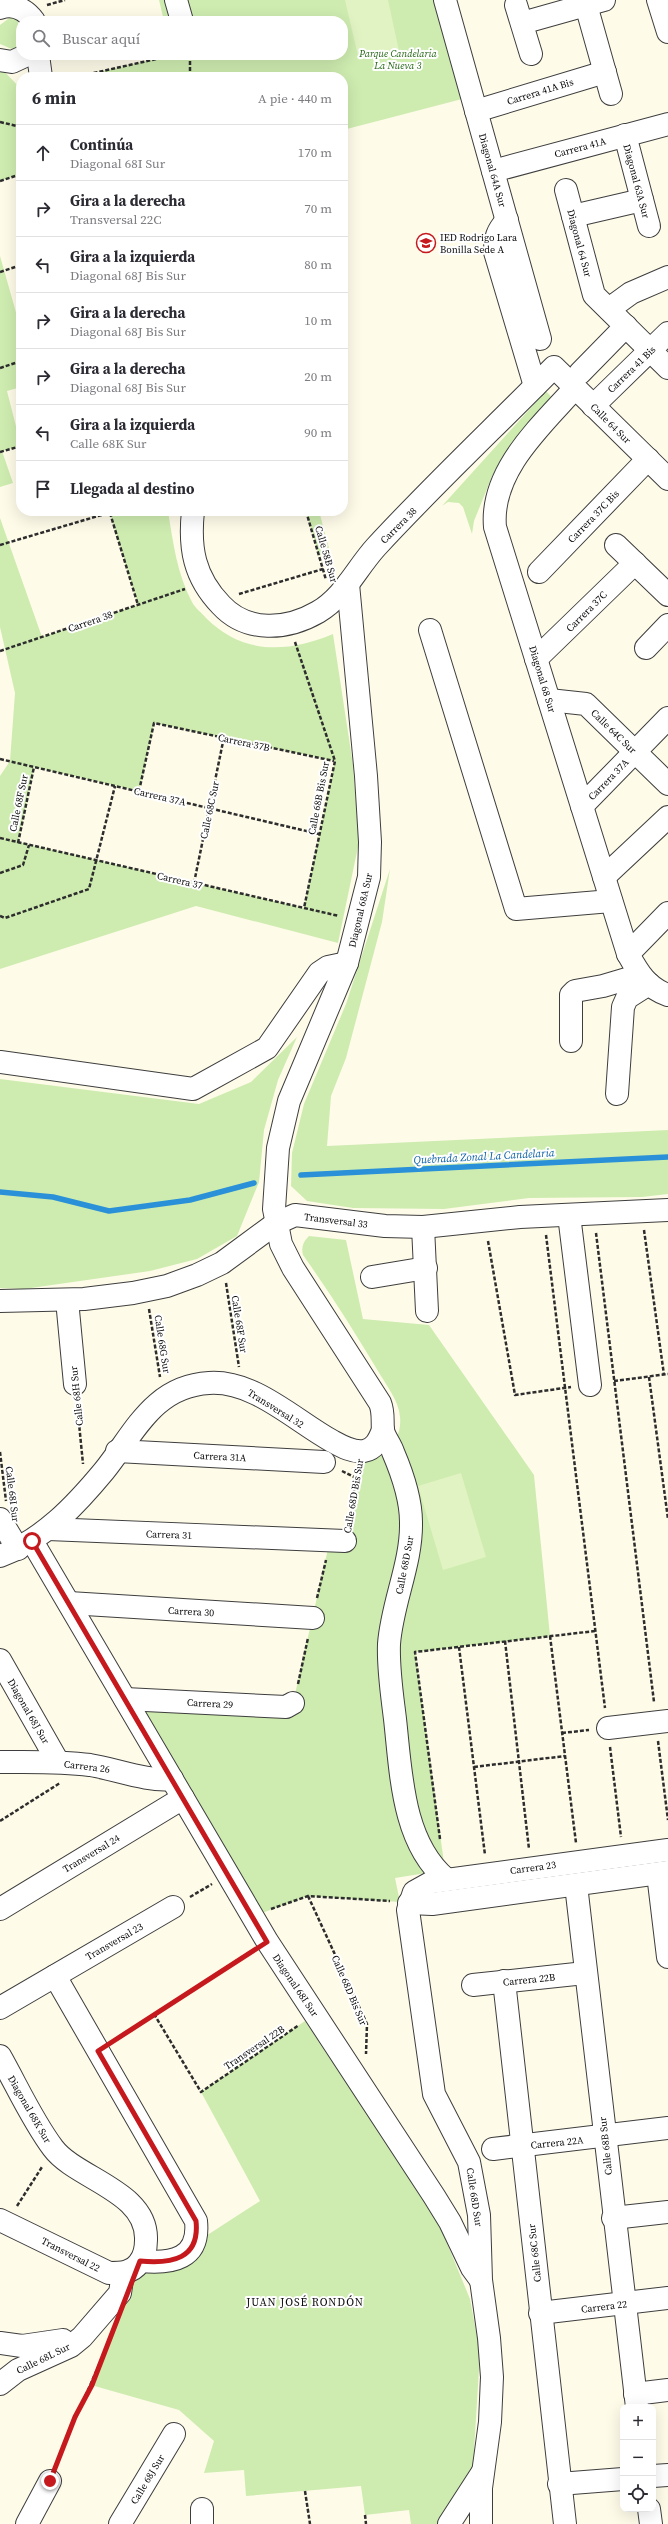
<!DOCTYPE html>
<html lang="es">
<head>
<meta charset="utf-8">
<style>
  :root { --surface:#fff; --page:#f7f7f7; --text:#2b2b33; --muted:#7c7c81; --line:#e1e1e2 }
  body { margin:0; font-family:"Source Serif 4",serif; background:var(--page); color:var(--text) }
  .controls { position:absolute; right:12px; bottom:12px; display:grid; overflow:hidden; border-radius:8px; box-shadow:0 4px 16px #0002 }
  .controls button { width:36px; height:36px; display:grid; place-items:center; padding:0; border:0; border-bottom:1px solid var(--line); background:var(--surface); color:var(--text); font:20px sans-serif }
  .stop { position:absolute; width:12px; height:12px; margin:-9px; border:3px solid #c5191e; border-radius:50%; background:#fff }
  .stop.end { background:#c5191e; border-color:#fff; box-shadow:0 1px 4px #0008 }
  .list { margin:0; padding:0; list-style:none }
  h2 { display:flex; justify-content:space-between; align-items:center; height:52px; margin:0; padding:0 16px; font-size:17px }
  h2 small { font-size:13px; font-weight:400; color:var(--muted) }
  .list li { display:grid; grid-template-columns:26px 1fr auto; gap:12px; align-items:center; box-sizing:border-box; height:56px; padding:0 16px; border-top:1px solid var(--line) }
  .list b { display:block; font-size:15px; white-space:nowrap }
  .list p { margin:0; font-size:13px; white-space:nowrap; color:var(--muted) }
  .list em { font-size:13px; font-style:normal; color:var(--muted) }
  .icon { flex:none; width:22px; height:22px; fill:none; stroke:currentColor; stroke-width:2; stroke-linecap:round; stroke-linejoin:round }
  .map { position:relative; flex:none; width:668px; height:2524px; overflow:hidden }
  .search { position:absolute; background:var(--surface); box-shadow:0 4px 16px #0002; left:16px; top:16px; width:332px; height:44px; display:flex; align-items:center; gap:10px; box-sizing:border-box; padding:0 14px; border-radius:16px; color:var(--muted); font-size:15px }
  .panel { position:absolute; background:var(--surface); box-shadow:0 4px 16px #0002; left:16px; top:72px; width:332px; height:444px; border-radius:16px }
  .map>svg:first-child { display:block }
</style>
</head>
<body>
<div class="map">
<svg width="668" height="2524" viewBox="0 0 668 2524">
  <rect width="100%" height="100%" fill="#fffbe9"/>
  <g fill="#ceecb0" fill-rule="evenodd">
    <polygon points="159,0 439,0 466,98 343,130 343,77 76,77 173,55 343,55 343,21 164,21"/>
    <polygon points="17,12 21,53 0,44 0,25"/>
    <polygon points="0,67 21,89 21,174 0,181"/>
    <polygon points="0,256 21,330 21,387 7,391 21,446 2,451 13,483 0,487"/>
    <polygon points="546,391 555,401 493,474 474,521 472,534 463,507 459,503 448,502 442,506"/>
    <path d="M115,511H168C173,542 177,574 192,602C195,608 202,613 206,618C243,655 288,653 333,634L353,765L359,842L338,943L196,906L0,969V776L10,761L15,693L0,627V518L42,637L138,605L110,513ZM154,723L335,761L304,908L18,842L34,767L139,791Z"/>
    <polygon points="306,511 319,511 329,548 319,556"/>
    <polygon points="390,869 382,922 346,1058 331,1096 327,1146 668,1130 668,1194 642,1197 529,1198 444,1209 353,1208 307,1201 291,1186 292,1153 304,1104 346,1004"/>
    <polygon points="297,1037 278,1080 264,1130 259,1182 237,1236 197,1259 150,1271 24,1289 0,1288 0,1079 199,1104 251,1082"/>
    <path d="M309,1236L346,1240L363,1319L429,1325L534,1475L550,1636L415,1652L445,1870L395,1878L400,1902L308,1896L262,1913L138,1700L293,1703L330,1540H346L358,1466C379,1457 403,1444 400,1417C399,1401 386,1385 378,1371C354,1331 330,1293 303,1255C301,1247 303,1242 309,1236Z"/>
    <polygon points="305,2021 422,2197 442,2231 470,2299 480,2353 473,2467 443,2524 411,2524 409,2510 365,2515 361,2486 246,2496 244,2470 204,2473 214,2441 179,2410 91,2385 141,2261 195,2243 260,2201 201,2092"/>
  </g>
  <g fill="#e1f3c2">
    <polygon points="345,0 388,0 399,51 359,60"/>
    <polygon points="461,1473 486,1557 443,1570 418,1486"/>
  </g>
  <g fill="none" stroke-linecap="round" stroke-linejoin="round">
    <g stroke="#2a90d8" stroke-width="5.5">
      <polyline points="301,1175 668,1157"/>
      <polyline points="0,1192 53,1197 109,1211 190,1200 254,1183"/>
    </g>
    <defs>
      <g id="minor">
        <polyline points="176,0 182,21"/>
        <polyline points="445,0 540,339"/>
        <polyline points="658,0 668,32"/>
        <polyline points="516,5 531,54"/>
        <polyline points="586,5 611,94"/>
        <path d="M0,8C14,3 26,10 34,21"/>
        <polyline points="522,23 604,0"/>
        <polyline points="38,55 41,77"/>
        <polyline points="0,60 12,62 27,55"/>
        <polyline points="476,111 605,72"/>
        <polyline points="625,135 649,226"/>
        <polyline points="493,171 668,124"/>
        <polyline points="566,190 594,295 668,368"/>
        <polyline points="573,216 642,200"/>
        <path d="M507,220C497,231 495,238 495,252L535,386"/>
        <polyline points="609,309 631,293 668,277"/>
        <polyline points="580,373 626,326"/>
        <path d="M575,388C541,426 490,471 495,527L628,954C638,972 647,988 668,995"/>
        <polyline points="593,406 668,333"/>
        <path d="M193,511C189,548 194,577 221,605C247,633 287,630 318,612C344,597 356,569 376,547C433,485 495,427 554,367L668,479"/>
        <polyline points="616,545 668,595"/>
        <polyline points="539,572 648,459"/>
        <path d="M348,584L366,776L370,842L369,877L347,963L289,1101L278,1148L274,1209L281,1244L293,1268L380,1403C384,1413 382,1420 383,1430C384,1437 391,1445 393,1452C402,1473 411,1498 411,1522C412,1563 392,1603 389,1644C388,1669 392,1694 395,1719C401,1772 402,1842 446,1879"/>
        <polyline points="430,630 516,909 611,901"/>
        <polyline points="646,648 668,625"/>
        <polyline points="536,659 635,563"/>
        <polyline points="549,700 586,704 668,784"/>
        <polyline points="582,806 668,718"/>
        <polyline points="604,877 668,817"/>
        <polyline points="628,954 668,913"/>
        <polyline points="571,1041 571,995 575,991 603,986 640,975"/>
        <polyline points="0,1062 193,1089 267,1048 319,973 328,967 347,963"/>
        <polyline points="617,1094 623,1007 627,998 649,984"/>
        <polyline points="569,1215 590,1385"/>
        <polyline points="423,1227 427,1311"/>
        <polyline points="372,1277 426,1268"/>
        <polyline points="67,1300 75,1384"/>
        <polyline points="0,1301 84,1299 133,1293 167,1286 197,1275 222,1263 275,1224 295,1215 385,1226 423,1227 520,1217 668,1210"/>
        <polyline points="117,1451 324,1462"/>
        <polyline points="0,1519 18,1549"/>
        <polyline points="48,1529 345,1541"/>
        <polyline points="32,1541 267,1941 434,2196 450,2222 472,2268 480,2279"/>
        <path d="M0,1556C43,1540 75,1506 104,1471C134,1434 153,1386 209,1383C254,1380 294,1420 332,1441C341,1446 353,1453 364,1451C375,1449 379,1440 383,1430"/>
        <polyline points="69,1603 313,1618"/>
        <polyline points="0,1660 58,1762"/>
        <polyline points="125,1699 286,1707 293,1703"/>
        <polyline points="608,1728 668,1721"/>
        <path d="M0,1762C30,1762 60,1761 90,1765C115,1769 148,1782 172,1779"/>
        <polyline points="658,1874 668,1957"/>
        <polyline points="576,1885 637,2407"/>
        <polyline points="409,1903 432,1904 668,1872"/>
        <polyline points="0,1909 183,1798"/>
        <path d="M55,1976L196,2221C200,2259 172,2264 141,2261"/>
        <polyline points="504,1981 565,2524"/>
        <polyline points="473,1985 585,1973"/>
        <polyline points="0,2008 173,1907"/>
        <path d="M0,2056C17,2086 32,2120 53,2148C76,2179 148,2191 146,2240C146,2247 144,2257 139,2263C132,2273 121,2273 109,2273L0,2220"/>
        <polyline points="493,2149 668,2128"/>
        <polyline points="613,2218 668,2212"/>
        <polyline points="540,2313 668,2298"/>
        <polyline points="0,2343 22,2346 63,2340"/>
        <polyline points="0,2384 18,2370 71,2346 82,2337 120,2293 123,2273"/>
        <polyline points="635,2394 668,2390"/>
        <polyline points="653,2476 668,2475"/>
        <polyline points="559,2484 623,2479"/>
        <polyline points="649,2509 651,2524"/>
        <polyline points="27,2524 50,2481"/>
        <polyline points="120,2524 174,2434"/>
        <polyline points="202,2524 202,2509"/>
        <polyline points="449,2524 482,2473"/>
        <polyline points="481,2524 481,2488 490,2422 492,2377 489,2338 481,2280 479,2215 469,2162 434,2094 408,1910 414,1892 432,1882 668,1850"/>
      </g>
    </defs>
    <use href="#minor" stroke="#3e3e3e" stroke-width="24"/>
    <g stroke="#2d2d2d" stroke-width="2.5" stroke-dasharray="4 2" stroke-linecap="butt">
      <polyline points="47,5 65,0"/>
      <polyline points="76,77 174,55"/>
      <polyline points="190,77 190,55"/>
      <polyline points="0,122 21,127"/>
      <polyline points="0,181 21,174"/>
      <polyline points="0,272 21,265"/>
      <polyline points="0,368 21,361"/>
      <polyline points="0,452 21,446"/>
      <polyline points="306,511 326,580"/>
      <polyline points="110,513 138,605"/>
      <polyline points="0,545 115,511"/>
      <polyline points="239,594 323,569"/>
      <polyline points="295,642 335,761 304,908"/>
      <polyline points="0,651 185,589"/>
      <polyline points="0,759 319,834"/>
      <polyline points="139,791 154,723 334,761"/>
      <polyline points="0,838 339,916"/>
      <polyline points="18,843 34,767"/>
      <polyline points="0,873 23,865 29,845"/>
      <polyline points="194,883 224,737"/>
      <polyline points="0,916 5,918 89,889 115,786"/>
      <polyline points="644,1230 664,1375"/>
      <polyline points="596,1233 654,1702"/>
      <polyline points="546,1235 605,1708"/>
      <polyline points="488,1241 515,1395 571,1387"/>
      <polyline points="226,1283 239,1367"/>
      <polyline points="149,1309 160,1377"/>
      <polyline points="649,1377 668,1519"/>
      <polyline points="614,1381 668,1374"/>
      <polyline points="77,1403 83,1464"/>
      <polyline points="0,1452 6,1501"/>
      <polyline points="342,1471 356,1478"/>
      <polyline points="349,1521 357,1471"/>
      <polyline points="317,1598 326,1560"/>
      <polyline points="550,1636 576,1843"/>
      <polyline points="505,1641 529,1849"/>
      <polyline points="459,1647 485,1855"/>
      <polyline points="298,1684 308,1638"/>
      <polyline points="562,1733 589,1730"/>
      <polyline points="658,1741 668,1820"/>
      <polyline points="610,1747 621,1837"/>
      <polyline points="474,1767 565,1756"/>
      <polyline points="0,1821 60,1783"/>
      <polyline points="440,1839 415,1652 595,1631"/>
      <polyline points="308,1896 367,2024 366,2054"/>
      <polyline points="190,1897 212,1884"/>
      <polyline points="271,1909 308,1896 390,1901"/>
      <polyline points="154,2014 201,2092 299,2025"/>
      <polyline points="115,2040 250,1952"/>
      <polyline points="17,2206 42,2167"/>
      <path d="M57,2462C74,2419 94,2379 111,2336"/>
      <polyline points="305,2491 310,2524"/>
      <polyline points="365,2515 366,2524"/>
    </g>
    <use href="#minor" stroke="#fff" stroke-width="22"/>
  </g>
  <g fill="none" stroke-linecap="round" stroke-linejoin="round">
    <path stroke="#c5191e" stroke-width="5" d="M32,1541L267,1942L98,2051L196,2221C200,2259 172,2264 140,2261L92,2385L75,2417L50,2481"/>
  </g>
  <defs>
    <symbol id="school-ring" viewBox="-11 -11 22 22"><circle r="9.5" fill="#fff" stroke="#c5191e" stroke-width="1.5"/><path d="M0-5L7-2L0 1L-7-2ZM-4 1L0 2.5L4 1V4Q0 6-4 4Z" fill="#c5191e"/></symbol>
  </defs>
  <g fill-rule="evenodd">
    <use href="#school-ring" x="415" y="232" width="22" height="22"/>
  </g>
  <g text-anchor="middle" stroke-width="4" stroke-linejoin="round" paint-order="stroke">
    <g font-size="10" font-style="italic" fill="#266717" stroke="#fff">
      <text x="398" y="57">Parque Candelaria<tspan x="398" dy="12">La Nueva 3</tspan></text>
    </g>
    <g font-size="10" fill="#0b0b0b" stroke="#fff">
      <text transform="translate(540 91) rotate(-17)" y="4">Carrera 41A Bis</text>
      <text transform="translate(580 147) rotate(-15)" y="4">Carrera 41A</text>
      <text transform="translate(493 170) rotate(74)" y="4">Diagonal 64A Sur</text>
      <text transform="translate(637 181) rotate(75)" y="4">Diagonal 63A Sur</text>
      <text transform="translate(580 243) rotate(75)" y="4">Diagonal 64 Sur</text>
      <text transform="translate(631 369) rotate(-44)" y="4">Carrera 41 Bis</text>
      <text transform="translate(611 423) rotate(45)" y="4">Calle 64 Sur</text>
      <text transform="translate(593 516) rotate(-46)" y="4">Carrera 37C Bis</text>
      <text transform="translate(398 525) rotate(-45)" y="4">Carrera 38</text>
      <text transform="translate(327 554) rotate(74)" y="4">Calle 58B Sur</text>
      <text transform="translate(586 611) rotate(-45)" y="4">Carrera 37C</text>
      <text transform="translate(90 621) rotate(-19)" y="4">Carrera 38</text>
      <text transform="translate(543 679) rotate(73)" y="4">Diagonal 68 Sur</text>
      <text transform="translate(614 731) rotate(44)" y="4">Calle 64C Sur</text>
      <text transform="translate(244 742) rotate(12)" y="4">Carrera 37B</text>
      <text transform="translate(608 779) rotate(-46)" y="4">Carrera 37A</text>
      <text transform="translate(160 796) rotate(13)" y="4">Carrera 37A</text>
      <text transform="translate(318 798) rotate(-79)" y="4">Calle 68B Bis Sur</text>
      <text transform="translate(18 803) rotate(-78)" y="4">Calle 68F Sur</text>
      <text transform="translate(209 810) rotate(-78)" y="4">Calle 68C Sur</text>
      <text transform="translate(180 880) rotate(13)" y="4">Carrera 37</text>
      <text transform="translate(360 910) rotate(-77)" y="4">Diagonal 68A Sur</text>
      <text transform="translate(336 1220) rotate(7)" y="4">Transversal 33</text>
      <text transform="translate(240 1324) rotate(81)" y="4">Calle 68F Sur</text>
      <text transform="translate(163 1344) rotate(81)" y="4">Calle 68G Sur</text>
      <text transform="translate(76 1396) rotate(-96)" y="4">Calle 68H Sur</text>
      <text transform="translate(276 1408) rotate(32)" y="4">Transversal 32</text>
      <text transform="translate(220 1456) rotate(3)" y="4">Carrera 31A</text>
      <text transform="translate(13 1494) rotate(83)" y="4">Calle 68I Sur</text>
      <text transform="translate(353 1496) rotate(-80)" y="4">Calle 68D Bis Sur</text>
      <text transform="translate(169 1534) rotate(2)" y="4">Carrera 31</text>
      <text transform="translate(404 1565) rotate(-79)" y="4">Calle 68D Sur</text>
      <text transform="translate(191 1611) rotate(3)" y="4">Carrera 30</text>
      <text transform="translate(210 1703) rotate(3)" y="4">Carrera 29</text>
      <text transform="translate(29 1711) rotate(60)" y="4">Diagonal 68J Sur</text>
      <text transform="translate(87 1766) rotate(7)" y="4">Carrera 26</text>
      <text transform="translate(91 1853) rotate(-31)" y="4">Transversal 24</text>
      <text transform="translate(533 1867) rotate(-8)" y="4">Carrera 23</text>
      <text transform="translate(114 1941) rotate(-30)" y="4">Transversal 23</text>
      <text transform="translate(529 1979) rotate(-6)" y="4">Carrera 22B</text>
      <text transform="translate(296 1985) rotate(56)" y="4">Diagonal 68I Sur</text>
      <text transform="translate(350 1990) rotate(67)" y="4">Calle 68D Bis Sur</text>
      <text transform="translate(254 2047) rotate(-34)" y="4">Transversal 22B</text>
      <text transform="translate(30 2109) rotate(60)" y="4">Diagonal 68K Sur</text>
      <text transform="translate(557 2142) rotate(-6)" y="4">Carrera 22A</text>
      <text transform="translate(605 2146) rotate(-96)" y="4">Calle 68B Sur</text>
      <text transform="translate(475 2197) rotate(81)" y="4">Calle 68D Sur</text>
      <text transform="translate(534 2253) rotate(-96)" y="4">Calle 68C Sur</text>
      <text transform="translate(71 2254) rotate(27)" y="4">Transversal 22</text>
      <text transform="translate(604 2306) rotate(-7)" y="4">Carrera 22</text>
      <text transform="translate(43 2358) rotate(-26)" y="4">Calle 68L Sur</text>
      <text transform="translate(147 2479) rotate(-59)" y="4">Calle 68J Sur</text>
    </g>
    <g font-size="10" fill="#0b0b0b" stroke="#fff" text-anchor="start">
      <text x="440" y="241">IED Rodrigo Lara<tspan x="440" dy="12">Bonilla Sede A</tspan></text>
    </g>
    <g font-size="11" font-style="italic" fill="#0b60a5" stroke="#fff">
      <text transform="translate(484 1156) rotate(-3)" y="4">Quebrada Zonal La Candelaria</text>
    </g>
    <g font-size="11" letter-spacing="1" fill="#0b0b0b" stroke="#fff">
      <text x="305" y="2306">JUAN JOSÉ RONDÓN</text>
    </g>
  </g>
</svg>
<div class="controls">
<button>+</button>
<button>−</button>
<button><svg class="icon" aria-label="locate" viewBox="0 0 24 24"><circle cx="12" cy="12" r="6"/><path d="M12 2v4M12 18v4M2 12h4M18 12h4"/></svg></button>
</div>
<div class="stop" style="left:32px;top:1541px"></div>
<div class="stop end" style="left:50px;top:2481px"></div>
<div class="search"><svg class="icon" aria-label="search" viewBox="0 0 24 24"><circle cx="10" cy="10" r="6"/><path d="M15 15l6 6"/></svg>Buscar aquí</div>
<section class="panel">
<h2>6 min<small>A pie · 440 m</small></h2>
<ul class="list">
<li><svg class="icon" aria-label="ahead" viewBox="0 0 24 24"><path d="M12 20V5M6 11l6-6 6 6"/></svg><div><b>Continúa</b><p>Diagonal 68I Sur</p></div><em>170 m</em></li>
<li><svg class="icon" aria-label="right" viewBox="0 0 24 24"><path d="M7 20v-9h11M14 6l5 5-5 5"/></svg><div><b>Gira a la derecha</b><p>Transversal 22C</p></div><em>70 m</em></li>
<li><svg class="icon" aria-label="left" viewBox="0 0 24 24"><path d="M17 20v-9H6M10 6l-5 5 5 5"/></svg><div><b>Gira a la izquierda</b><p>Diagonal 68J Bis Sur</p></div><em>80 m</em></li>
<li><svg class="icon" aria-label="right" viewBox="0 0 24 24"><path d="M7 20v-9h11M14 6l5 5-5 5"/></svg><div><b>Gira a la derecha</b><p>Diagonal 68J Bis Sur</p></div><em>10 m</em></li>
<li><svg class="icon" aria-label="right" viewBox="0 0 24 24"><path d="M7 20v-9h11M14 6l5 5-5 5"/></svg><div><b>Gira a la derecha</b><p>Diagonal 68J Bis Sur</p></div><em>20 m</em></li>
<li><svg class="icon" aria-label="left" viewBox="0 0 24 24"><path d="M17 20v-9H6M10 6l-5 5 5 5"/></svg><div><b>Gira a la izquierda</b><p>Calle 68K Sur</p></div><em>90 m</em></li>
<li><svg class="icon" aria-label="arrive" viewBox="0 0 24 24"><path d="M6 21V4h12l-3 4 3 4H6"/></svg><div><b>Llegada al destino</b></div></li>
</ul>
</section>
</div>
</body>
</html>
